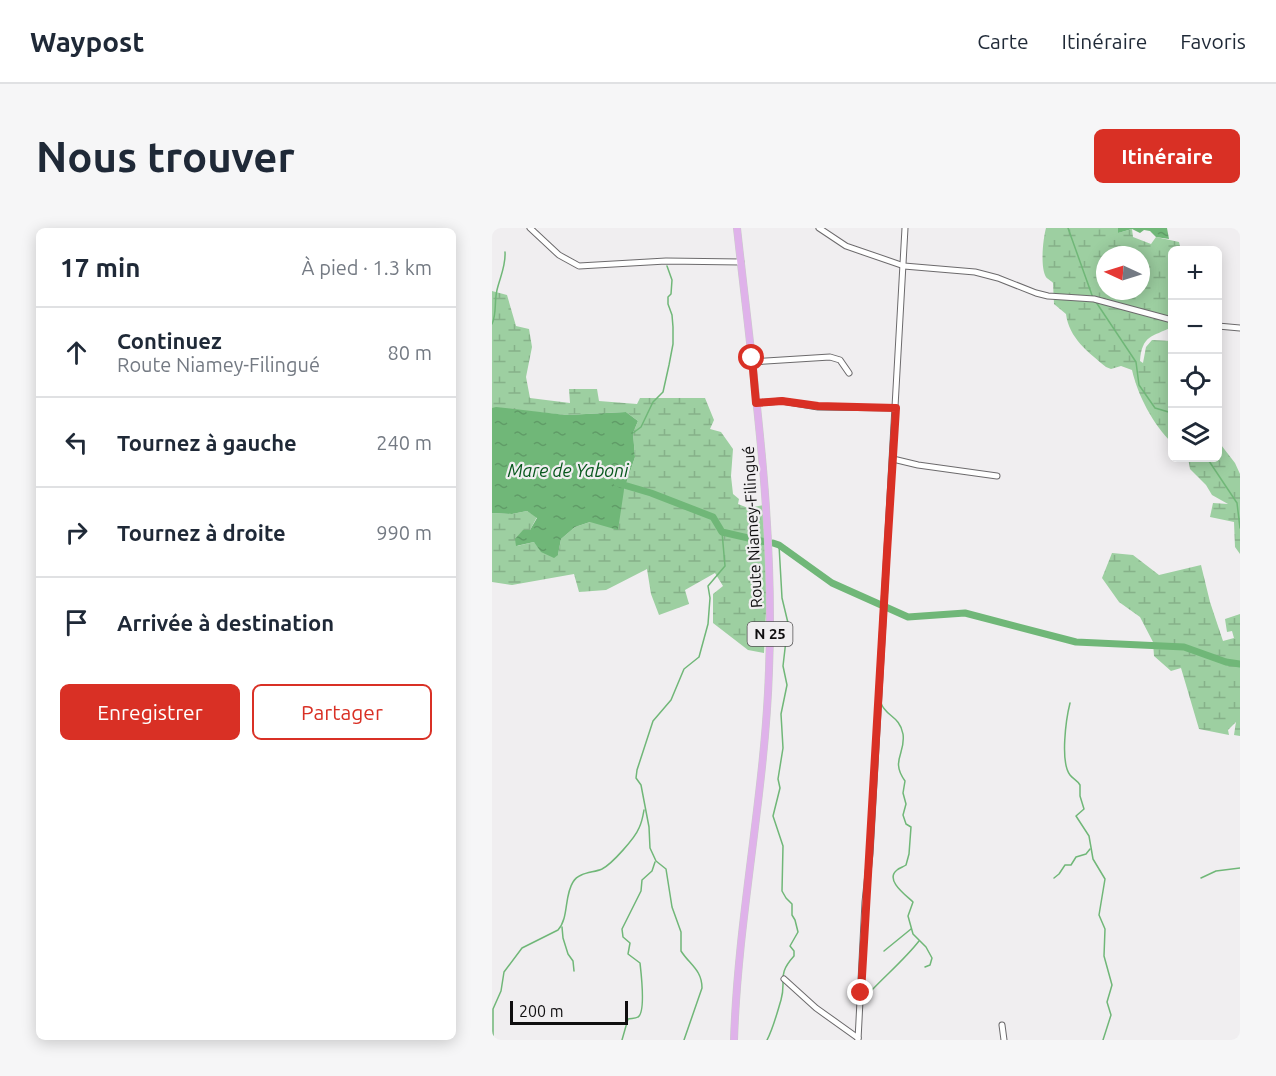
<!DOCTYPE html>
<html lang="fr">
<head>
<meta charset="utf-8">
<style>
  :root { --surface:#fff; --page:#f6f6f7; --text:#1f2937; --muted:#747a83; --line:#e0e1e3; --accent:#d93025 }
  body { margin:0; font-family:Ubuntu,sans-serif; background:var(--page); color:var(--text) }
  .controls { position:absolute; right:18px; top:18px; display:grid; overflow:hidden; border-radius:9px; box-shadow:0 3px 15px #0003 }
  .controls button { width:54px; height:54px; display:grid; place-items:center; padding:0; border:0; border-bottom:2px solid var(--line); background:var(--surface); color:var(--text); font:30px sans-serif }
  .compass { position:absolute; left:604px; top:18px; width:54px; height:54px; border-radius:50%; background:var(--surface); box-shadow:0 3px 15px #0003; rotate:274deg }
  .scale { position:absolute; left:18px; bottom:15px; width:118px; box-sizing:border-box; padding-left:6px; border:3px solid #0f0e0f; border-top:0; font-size:16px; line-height:21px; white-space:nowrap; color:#0f0e0f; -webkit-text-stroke:4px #f0eef0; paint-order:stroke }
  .stop { position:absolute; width:18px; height:18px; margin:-14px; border:4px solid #d93025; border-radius:50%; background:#fff }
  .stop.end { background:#d93025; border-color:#fff; box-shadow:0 2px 6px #0008 }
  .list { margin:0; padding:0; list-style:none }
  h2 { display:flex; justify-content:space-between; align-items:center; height:78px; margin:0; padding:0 24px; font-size:26px }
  h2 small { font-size:20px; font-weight:400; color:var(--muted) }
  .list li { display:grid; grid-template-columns:39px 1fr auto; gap:18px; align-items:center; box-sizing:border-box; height:90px; padding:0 24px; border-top:2px solid var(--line) }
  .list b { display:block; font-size:22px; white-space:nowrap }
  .list p { margin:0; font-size:20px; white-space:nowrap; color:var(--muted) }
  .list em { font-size:20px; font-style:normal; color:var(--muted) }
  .actions { display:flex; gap:12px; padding:18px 24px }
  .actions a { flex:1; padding:14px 0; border:2px solid var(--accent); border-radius:9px; text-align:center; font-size:21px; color:var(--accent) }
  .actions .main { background:var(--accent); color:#fff }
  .icon { flex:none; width:33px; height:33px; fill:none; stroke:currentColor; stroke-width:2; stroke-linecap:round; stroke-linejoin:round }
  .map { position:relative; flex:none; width:748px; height:812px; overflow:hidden; border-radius:9px }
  header { display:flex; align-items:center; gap:36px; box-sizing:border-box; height:84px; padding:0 30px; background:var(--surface); border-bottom:2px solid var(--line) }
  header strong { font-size:28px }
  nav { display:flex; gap:33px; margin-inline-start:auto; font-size:21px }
  .intro { display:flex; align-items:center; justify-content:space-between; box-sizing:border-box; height:144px; padding:0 36px }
  h1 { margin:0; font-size:42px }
  .button { padding:15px 27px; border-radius:9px; background:var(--accent); color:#fff; font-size:21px; font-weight:700 }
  main { display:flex; gap:36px; padding:0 36px }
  aside { flex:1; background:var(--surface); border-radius:9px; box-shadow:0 3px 15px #0003 }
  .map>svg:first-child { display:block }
</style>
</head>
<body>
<header>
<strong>Waypost</strong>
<nav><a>Carte</a><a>Itinéraire</a><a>Favoris</a></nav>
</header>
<div class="intro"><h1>Nous trouver</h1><a class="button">Itinéraire</a></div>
<main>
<aside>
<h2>17 min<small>À pied · 1.3 km</small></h2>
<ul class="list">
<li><svg class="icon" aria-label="ahead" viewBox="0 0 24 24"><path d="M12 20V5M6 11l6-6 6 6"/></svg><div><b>Continuez</b><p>Route Niamey-Filingué</p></div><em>80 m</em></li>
<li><svg class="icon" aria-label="left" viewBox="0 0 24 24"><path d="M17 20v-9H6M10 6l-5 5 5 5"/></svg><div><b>Tournez à gauche</b></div><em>240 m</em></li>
<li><svg class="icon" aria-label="right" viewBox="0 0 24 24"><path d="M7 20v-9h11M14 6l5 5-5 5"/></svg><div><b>Tournez à droite</b></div><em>990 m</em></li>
<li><svg class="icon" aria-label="arrive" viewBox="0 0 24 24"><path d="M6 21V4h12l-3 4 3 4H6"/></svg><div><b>Arrivée à destination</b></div></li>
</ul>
<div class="actions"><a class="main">Enregistrer</a><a>Partager</a></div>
</aside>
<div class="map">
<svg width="748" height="812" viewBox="0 0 748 812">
  <defs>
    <pattern id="wetland-marsh" width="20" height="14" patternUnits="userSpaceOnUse" patternTransform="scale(1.5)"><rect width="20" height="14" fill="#9dcfa1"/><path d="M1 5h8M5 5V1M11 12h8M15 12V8" fill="none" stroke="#86b189"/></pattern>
    <pattern id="water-ripples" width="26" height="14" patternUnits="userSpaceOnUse" patternTransform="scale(1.5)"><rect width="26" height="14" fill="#70b778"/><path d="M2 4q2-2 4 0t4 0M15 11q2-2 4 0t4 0" fill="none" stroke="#609c67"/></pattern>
  </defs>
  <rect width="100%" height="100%" fill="#f0eef0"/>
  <g fill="url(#wetland-marsh)" fill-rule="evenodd">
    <path d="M554,0H626V5L640,1L641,9L659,16L664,9L687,14L689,22H680V99C660,109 650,107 648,133L651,135L654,119L660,112L680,113V215C661,196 646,168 640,142L629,138L619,141L614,139C596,124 577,110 574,86L562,76L561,55C561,54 554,50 554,49C548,39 551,11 554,0ZM613,27H649V63H613Z"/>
    <polygon points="0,63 15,67 24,98 37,101 40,119 34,149 38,170 78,175 77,161 105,161 107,173 145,176 148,170 213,170 222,192 218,201 229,204 241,221 239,248 241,266 247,271 246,276 256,280 272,277 275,363 272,425 256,422 221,395 221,366 231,358 223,345 193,362 197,376 167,387 159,366 155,341 114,362 87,364 82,346 20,357 0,354 0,285 20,286 35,283 45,289 38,302 25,318 42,314 66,327 69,311 83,299 98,294 132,262 143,229 141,205 146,193 134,184 74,187 0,180"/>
    <polygon points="726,213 743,235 748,246 748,326 743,319 742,294 718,289 721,275 736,276 720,267 714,257 698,241 696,230 726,230"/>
    <polygon points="620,325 641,327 667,347 709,337 718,374 731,413 742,410 740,403 735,404 733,391 748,386 748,508 742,507 744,494 736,502 737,507 707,501 689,440 679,443 662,428 661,414 648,389 627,374 610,350"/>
  </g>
  <g fill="url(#water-ripples)">
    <polygon points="626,0 675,0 677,11 664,9 658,3 652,2 648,5 640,1 626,5"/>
    <polygon points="4,179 74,187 134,184 146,193 141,205 143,229 132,262 126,302 98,294 83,299 69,311 66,327 62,330 49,324 42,314 24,318 23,311 31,302 38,302 45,290 35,283 20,286 0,285 0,180"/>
  </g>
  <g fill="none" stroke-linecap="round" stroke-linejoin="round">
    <g stroke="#70b778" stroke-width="1.5">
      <polyline points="576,0 601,70"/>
      <polyline points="604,74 644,134 647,157 663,180 680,185"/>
      <path d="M0,96C5,85 2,74 5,62C8,49 14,38 13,24"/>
      <polyline points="141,205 149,199 161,174 171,164 177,137 181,116 181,99 180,87 176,76 176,69 179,66 180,52 175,38"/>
      <polyline points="715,230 745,275 748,300"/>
      <path d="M389,475C393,488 408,488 411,506C414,526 398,532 413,553L411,565L414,576L411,587L414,596L419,599L417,626L414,637C411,639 407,640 405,642C392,652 415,668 421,674L416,688L421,706L434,719L440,730L438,737L433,739"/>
      <path d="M578,475C574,491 568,534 578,547C581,551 585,552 588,557V568L592,581L584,588L597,608L601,631L613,651L607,687L613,701L612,728L620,757L615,774L619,787L611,812"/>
      <polyline points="562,650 567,646 573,637 579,637 584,629 594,626 598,621"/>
      <polyline points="709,650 724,643 748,640"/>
      <polyline points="70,699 71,710 76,726 81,733 82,743"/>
      <polyline points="392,723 419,701"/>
      <path d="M379,763C395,746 413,731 427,713"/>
      <path d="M1,812V781L9,763L12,744L30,720L66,702C77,690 72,668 81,654C87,644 101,645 110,641C120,636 143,610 147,600C150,594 151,588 152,582"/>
      <path d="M130,812L136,791C139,790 143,791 146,789C154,784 149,744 148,735L136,726L138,715L131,709L130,701L149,663L150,652L160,643L163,634"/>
      <path d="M192,812L210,760C210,742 198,737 189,723V704L180,679L174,641L164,633L158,620L157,599L149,557L144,550L145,542L161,493L179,472L192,441L207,429L216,396L218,370L216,358L233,338L230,304"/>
      <path d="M275,812C281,801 285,785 289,772C295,751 284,748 302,728V723L298,718L306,704L303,692L300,687V676L294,670L290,663L291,618L281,588L288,560L286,551L291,520L289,486L295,457L291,438L296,395L290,370L287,317"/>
    </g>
    <g stroke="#70b778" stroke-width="7">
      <polyline points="125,255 159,265 221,289 230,304 274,314"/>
      <polyline points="281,315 287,317 340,355 416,389 473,385 584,414 692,419 734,434 748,436"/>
    </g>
    <defs>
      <g id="minor">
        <polyline points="38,0 67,27 87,38 174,33 249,34"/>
        <polyline points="327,0 354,18 412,38 483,44 506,50 544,65 556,68 602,71 680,92"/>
        <polyline points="726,98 748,100"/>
        <polyline points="260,134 338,129 348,132 357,145"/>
        <polyline points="264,175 290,173 326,179 404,180"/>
        <polyline points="401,231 426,237 505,248"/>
        <polyline points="292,751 324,780 366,810"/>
        <polyline points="510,797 512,812"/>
        <polyline points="366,812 373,674 378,626 413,0"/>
      </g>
      <path id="major" d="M242,812C246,688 273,566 277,442C283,294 261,147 245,0"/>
    </defs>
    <use href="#minor" stroke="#6c6a6c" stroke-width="7"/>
    <use href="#major" stroke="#cacaca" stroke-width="8"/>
    <use href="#minor" stroke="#fff" stroke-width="5"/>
    <use href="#major" stroke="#dfb2ea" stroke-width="7"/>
  </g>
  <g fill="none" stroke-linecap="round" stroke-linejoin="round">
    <path stroke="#d93025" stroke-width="8" d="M260,130L264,175L290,173L326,178L404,180C392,375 379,570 369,765"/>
  </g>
  <g text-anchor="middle" stroke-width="4.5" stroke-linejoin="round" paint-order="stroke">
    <rect fill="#f0eef0" stroke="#525152" stroke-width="1.5" x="255.5" y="394" width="45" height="24" rx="4.5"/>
    <g font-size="15" font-weight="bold" fill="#0f0e0f">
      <text x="278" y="411">N 25</text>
    </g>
    <g font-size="16" fill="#0f0e0f" stroke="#f0eef0">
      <text transform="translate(260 299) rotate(-93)" y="6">Route Niamey-Filingué</text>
    </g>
    <g font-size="18" font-style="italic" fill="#08581d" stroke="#f0eef0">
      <text x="76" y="249">Mare de Yaboni</text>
    </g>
  </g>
</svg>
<div class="controls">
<button>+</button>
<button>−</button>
<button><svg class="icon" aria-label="locate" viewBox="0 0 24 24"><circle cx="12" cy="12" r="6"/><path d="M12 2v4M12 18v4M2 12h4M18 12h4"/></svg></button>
<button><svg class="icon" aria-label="layers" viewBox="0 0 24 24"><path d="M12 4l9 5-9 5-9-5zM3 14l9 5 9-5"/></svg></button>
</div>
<svg class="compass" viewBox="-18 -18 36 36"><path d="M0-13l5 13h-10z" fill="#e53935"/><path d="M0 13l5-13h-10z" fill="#747a83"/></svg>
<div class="scale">200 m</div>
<div class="stop" style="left:260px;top:130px"></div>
<div class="stop end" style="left:369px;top:765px"></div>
</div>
</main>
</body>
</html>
